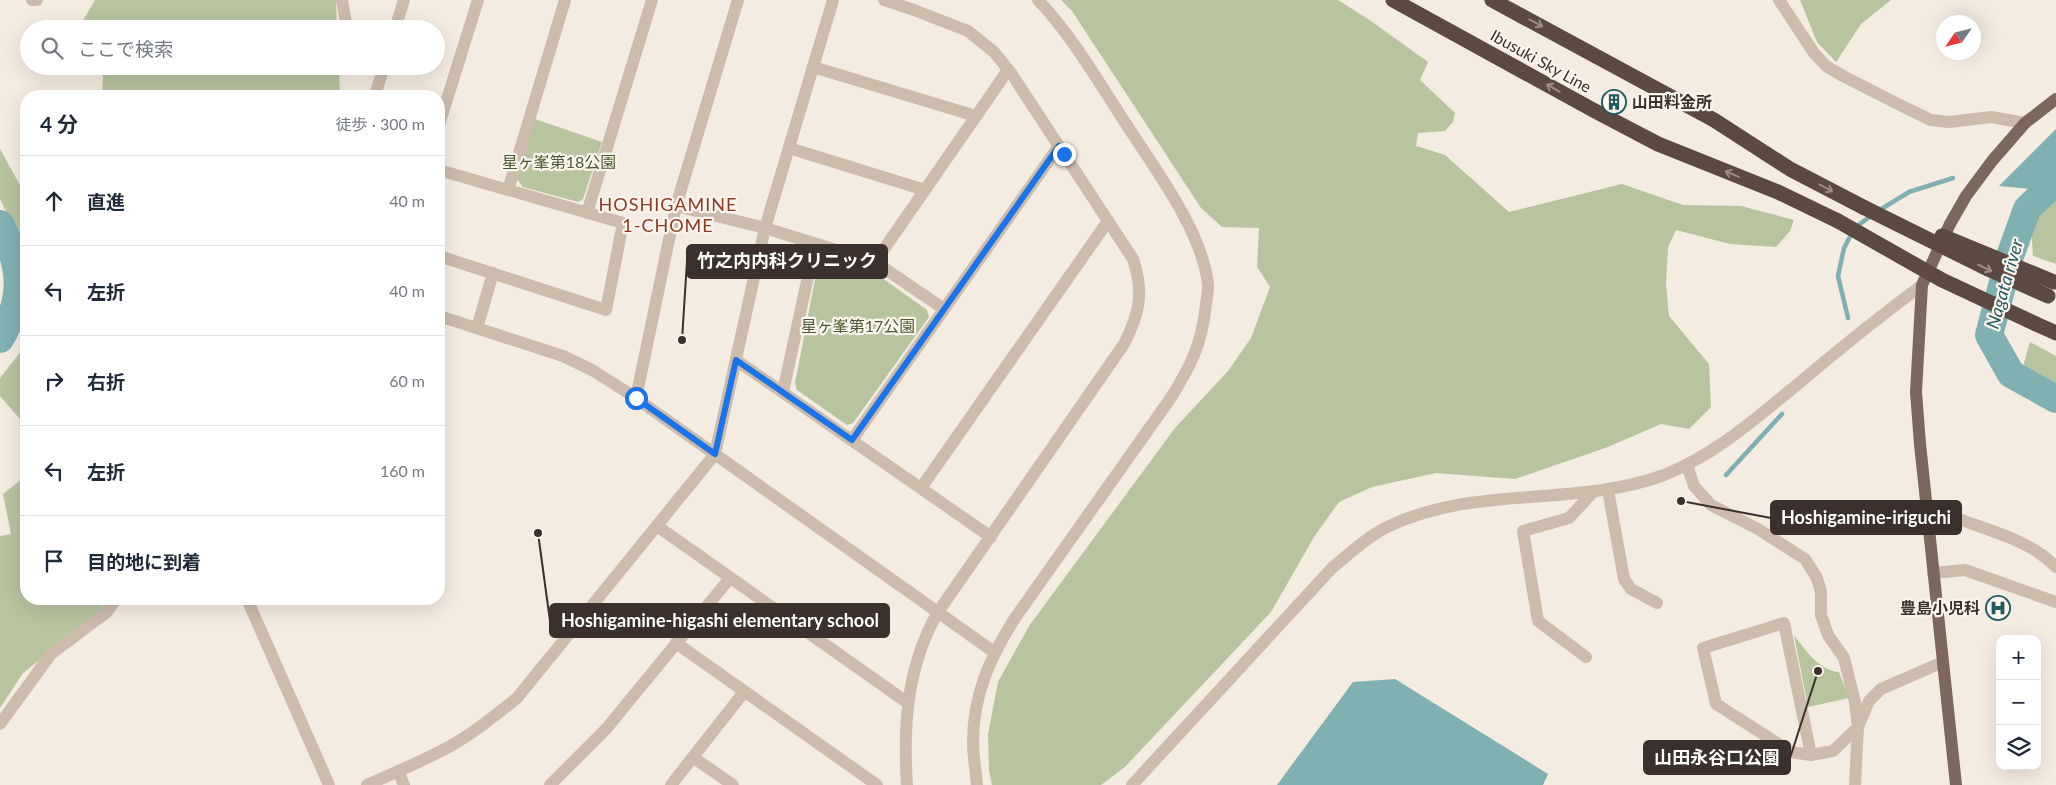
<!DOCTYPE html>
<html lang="ja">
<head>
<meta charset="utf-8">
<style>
  :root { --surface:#fff; --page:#f2f2f3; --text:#1f2937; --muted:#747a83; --line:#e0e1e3 }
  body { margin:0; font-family:Lato,"Noto Sans JP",sans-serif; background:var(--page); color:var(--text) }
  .controls { position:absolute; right:15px; bottom:15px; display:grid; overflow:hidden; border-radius:10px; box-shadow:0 5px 20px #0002 }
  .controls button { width:45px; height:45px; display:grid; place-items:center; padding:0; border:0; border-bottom:1px solid var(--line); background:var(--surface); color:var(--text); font:25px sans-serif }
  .compass { position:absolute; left:1936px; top:15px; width:45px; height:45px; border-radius:50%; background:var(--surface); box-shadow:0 5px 20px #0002; rotate:235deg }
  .stop { position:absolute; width:15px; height:15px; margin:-11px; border:4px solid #1a73e8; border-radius:50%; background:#fff }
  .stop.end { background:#1a73e8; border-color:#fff; box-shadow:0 1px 5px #0008 }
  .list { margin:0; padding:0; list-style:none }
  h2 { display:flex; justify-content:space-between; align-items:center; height:65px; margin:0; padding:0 20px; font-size:21px }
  h2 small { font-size:16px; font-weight:400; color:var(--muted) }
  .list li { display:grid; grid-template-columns:32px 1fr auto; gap:15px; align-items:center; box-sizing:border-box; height:90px; padding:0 20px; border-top:1px solid var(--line) }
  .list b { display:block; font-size:19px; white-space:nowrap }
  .list em { font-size:16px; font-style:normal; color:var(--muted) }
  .icon { flex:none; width:28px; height:28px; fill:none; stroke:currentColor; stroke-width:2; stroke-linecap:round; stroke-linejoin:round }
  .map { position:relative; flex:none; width:2056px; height:785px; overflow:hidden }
  .search { position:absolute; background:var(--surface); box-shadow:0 5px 20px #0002; left:20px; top:20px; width:425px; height:55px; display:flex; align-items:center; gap:12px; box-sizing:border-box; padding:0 18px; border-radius:28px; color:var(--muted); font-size:19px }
  .panel { position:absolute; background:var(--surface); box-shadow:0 5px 20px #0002; left:20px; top:90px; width:425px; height:515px; border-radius:20px }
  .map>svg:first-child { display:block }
</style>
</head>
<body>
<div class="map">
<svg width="2056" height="785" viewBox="0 0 2056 785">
  <rect width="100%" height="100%" fill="#f4ebe1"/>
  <g fill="#b8c4a0">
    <polygon points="95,0 336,0 337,29 78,29"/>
    <polygon points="1061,0 1338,0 1371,21 1428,62 1420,80 1455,113 1453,122 1445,131 1418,133 1416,146 1445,155 1509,212 1622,184 1683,205 1741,206 1794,220 1790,231 1776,247 1730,244 1676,230 1668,247 1666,283 1669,316 1709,364 1711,407 1689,429 1661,424 1608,447 1515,479 1436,473 1372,487 1339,502 1314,537 1271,612 1125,767 1101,785 992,785 989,771 988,734 998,682 1029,626 1175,428 1228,371 1251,338 1270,287 1257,267 1259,228 1222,227 1201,208 1072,11"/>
    <polygon points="1800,0 1891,0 1861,24 1836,62 1817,42"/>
    <polygon points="98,66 339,66 340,96 102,96 103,77"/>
    <polygon points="535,119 602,142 583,199 578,202 523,187 517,179"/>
    <polygon points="0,149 21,187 26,186 26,253 0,199"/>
    <polygon points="2056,197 2056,264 2033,256 2031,225"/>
    <polygon points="826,255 871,270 927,310 929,317 853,423 847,425 797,390 795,383 819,259"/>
    <polygon points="2030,342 2056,356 2056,390 2022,370"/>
    <polygon points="26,345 26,426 0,396 0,378"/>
    <polygon points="26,468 26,599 106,599 102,610 23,673 0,708 0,536 11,534 3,494 22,479"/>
    <path d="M1794,635C1805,650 1819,670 1839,672L1849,698L1808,707Z"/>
  </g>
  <g fill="#7fb0b2">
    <polygon points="2056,129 2056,188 2052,191 1999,186"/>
    <polygon points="1395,679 1548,774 1543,785 1277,785 1353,682"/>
  </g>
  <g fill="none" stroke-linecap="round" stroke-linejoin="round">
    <g stroke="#7fb0b2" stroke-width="4.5">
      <polyline points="1878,211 1909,192 1953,178"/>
      <polyline points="1856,227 1872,215"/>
      <polyline points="1848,318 1838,276 1844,248 1852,233"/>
      <polyline points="1726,475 1782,414"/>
    </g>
    <g stroke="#7fb0b2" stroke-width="28">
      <polyline points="2056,181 2027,209 2010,256 1989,335 2011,374 2056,399"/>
      <path d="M0,224C22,266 25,298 0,339"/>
    </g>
    <g stroke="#cdbbac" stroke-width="12">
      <polyline points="32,0 37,0"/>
      <polyline points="342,0 347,29"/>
      <path d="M884,0L914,10L968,31L994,52L1011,73L1133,259C1144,292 1140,313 1124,344L938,612C907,666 903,724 907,785"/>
      <polyline points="1779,0 1814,53 1826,66 1843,76 1904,107 1931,120 1949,122 1991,117 2025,123"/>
      <polyline points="395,29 404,0"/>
      <polyline points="813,67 976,116"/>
      <polyline points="375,96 384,66"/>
      <polyline points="439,125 478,0"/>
      <polyline points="789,148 925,190"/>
      <polyline points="439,170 623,223 606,310 439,256"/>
      <polyline points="508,190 565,0"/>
      <polyline points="676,206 765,228 875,262 944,309"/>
      <polyline points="587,213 652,0"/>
      <polyline points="875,262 1008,70"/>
      <polyline points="439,316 563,356 592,370 630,394 994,652"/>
      <polyline points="477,328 493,273"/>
      <polyline points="736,360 991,537"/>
      <polyline points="783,392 815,244"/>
      <polyline points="636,398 676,206 738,0"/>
      <polyline points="852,440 1059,146"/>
      <polyline points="1687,465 1694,486 1711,505 1758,529 1805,559 1817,578 1821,592 1821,615 1828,635 1844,658 1855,702 1858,727 1855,785"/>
      <polyline points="921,488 1108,221"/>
      <polyline points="1608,490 1624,579 1631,589 1657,603"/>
      <path d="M1926,503C1967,529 2021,531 2056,567"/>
      <polyline points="657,526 908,703"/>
      <polyline points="1933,573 1965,570 2056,602"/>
      <polyline points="247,599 329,785"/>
      <polyline points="676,643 877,785"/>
      <polyline points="1586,657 1538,621 1523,531 1569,518 1594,491"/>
      <polyline points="0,724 51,654 107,612 116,599"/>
      <polyline points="1811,755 1784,623 1703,648 1716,704 1791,752 1811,755 1833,751 1858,727 1869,701 1881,689 1943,662"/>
      <polyline points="694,758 733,785"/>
      <polyline points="398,771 404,785"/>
      <path d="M367,785C396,772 426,760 454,744C477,731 497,714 517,698L715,454L765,228L833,0"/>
      <polyline points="550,785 606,729 730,578"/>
      <polyline points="671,785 744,692"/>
      <path d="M977,785C976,771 973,757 973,743C973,694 990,658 1015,618L1170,399C1191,366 1202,344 1206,304C1207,298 1208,291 1208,285C1203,232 1155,169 1126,124C1098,81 1073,37 1038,0"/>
      <path d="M1132,785L1332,568C1349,554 1367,537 1387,527C1476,484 1574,508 1664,475C1715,455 1756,418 1798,384C1838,350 1879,317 1922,285"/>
    </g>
    <polyline stroke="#7d675c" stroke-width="12" points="1956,785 1920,444 1916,392 1922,285 1950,224 1966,196 1992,161 2025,123 2056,99"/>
    <g stroke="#5c4a42" stroke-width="15">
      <polyline points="1393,0 1595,111 1658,144 1778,192 1838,221"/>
      <polyline points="1492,0 1714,120 1790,169 1863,207"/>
      <polyline points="2036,324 2056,333"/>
    </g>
    <g stroke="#5c4a42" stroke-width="15">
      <polyline points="1863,207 1988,269 2048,296"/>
      <polyline points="1838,221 1942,280 2036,324"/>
      <polyline points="1942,236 2054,282"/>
    </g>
  </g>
  <defs><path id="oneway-shaft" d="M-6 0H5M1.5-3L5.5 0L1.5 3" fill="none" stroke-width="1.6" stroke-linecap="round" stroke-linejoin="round" transform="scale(1.25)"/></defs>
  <g stroke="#9c8e87">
    <use href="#oneway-shaft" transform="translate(1536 23) rotate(28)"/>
    <use href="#oneway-shaft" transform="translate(1553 88) rotate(-151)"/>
    <use href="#oneway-shaft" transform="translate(1732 174) rotate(-158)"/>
    <use href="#oneway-shaft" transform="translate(1826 188) rotate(28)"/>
    <use href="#oneway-shaft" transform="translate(1985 268) rotate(26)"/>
  </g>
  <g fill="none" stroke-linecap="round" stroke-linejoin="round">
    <polyline stroke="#1a73e8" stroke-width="6" points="636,398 715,454 736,360 852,440 1059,146 1064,154"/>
  </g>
  <defs>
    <symbol id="building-ring" viewBox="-11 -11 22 22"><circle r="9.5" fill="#fbf5ee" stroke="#1f5a5e" stroke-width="1.5"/><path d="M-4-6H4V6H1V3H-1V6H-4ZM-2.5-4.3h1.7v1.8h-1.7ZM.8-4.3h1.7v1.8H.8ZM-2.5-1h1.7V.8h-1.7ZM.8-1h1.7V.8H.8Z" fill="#1f5a5e"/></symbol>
    <symbol id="hospital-ring" viewBox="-11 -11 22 22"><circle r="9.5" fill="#fbf5ee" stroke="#1f5a5e" stroke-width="1.5"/><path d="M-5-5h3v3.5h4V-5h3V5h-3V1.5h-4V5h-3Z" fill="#1f5a5e"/></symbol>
  </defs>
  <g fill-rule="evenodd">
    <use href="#building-ring" x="1600" y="88" width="28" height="28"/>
    <use href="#hospital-ring" x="1984" y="594" width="28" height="28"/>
  </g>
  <g text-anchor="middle" stroke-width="4.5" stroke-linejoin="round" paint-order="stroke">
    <g font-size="16" fill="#3b302b" stroke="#fbf5ee">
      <text transform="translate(1541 61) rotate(29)" y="6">Ibusuki Sky Line</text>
    </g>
    <g font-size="16" font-weight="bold" fill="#3b302b" stroke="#fbf5ee" text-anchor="start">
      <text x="1632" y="108">山田料金所</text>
      <text x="1980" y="614" text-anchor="end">豊島小児科</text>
    </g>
    <g font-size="16" fill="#4a5a2e" stroke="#fbf5ee">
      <text x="559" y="168">星ヶ峯第18公園</text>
      <text x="858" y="332">星ヶ峯第17公園</text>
    </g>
    <g font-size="18" letter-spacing="1" fill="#8c3b22" stroke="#fbf5ee">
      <text x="668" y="211">HOSHIGAMINE<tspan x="668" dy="21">1-CHOME</tspan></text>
    </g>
    <g font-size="18" font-style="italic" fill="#1f5a5e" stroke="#fbf5ee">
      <text transform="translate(2005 284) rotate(-74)" y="6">Nagata river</text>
    </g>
  </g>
  <path fill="none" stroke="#3b302b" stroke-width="2" d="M682 340L687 261M1681 501L1771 518M538 533L550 621M1818 671L1790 758"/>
  <g fill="#3b302b" stroke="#fbf5ee" stroke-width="2">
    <circle cx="682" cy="340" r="5"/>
    <circle cx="1681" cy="501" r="5"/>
    <circle cx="538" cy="533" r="5"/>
    <circle cx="1818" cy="671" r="5"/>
  </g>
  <g fill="#3b302b" stroke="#3b302b" stroke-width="2">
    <rect x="687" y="245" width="200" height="33" rx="5"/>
    <rect x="1771" y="501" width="190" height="33" rx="5"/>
    <rect x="550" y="604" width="339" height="33" rx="5"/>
    <rect x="1644" y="741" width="146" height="33" rx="5"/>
  </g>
  <g font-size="18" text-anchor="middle" font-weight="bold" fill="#fff">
    <text x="787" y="267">竹之内内科クリニック</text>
    <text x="1866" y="524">Hoshigamine-iriguchi</text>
    <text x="720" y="627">Hoshigamine-higashi elementary school</text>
    <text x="1717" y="764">山田永谷口公園</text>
  </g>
</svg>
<div class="controls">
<button>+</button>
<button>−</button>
<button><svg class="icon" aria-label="layers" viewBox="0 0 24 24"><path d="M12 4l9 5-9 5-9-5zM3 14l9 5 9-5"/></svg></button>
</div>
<svg class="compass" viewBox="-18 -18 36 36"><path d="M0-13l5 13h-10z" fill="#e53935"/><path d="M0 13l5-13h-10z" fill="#747a83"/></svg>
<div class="stop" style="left:636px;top:398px"></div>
<div class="stop end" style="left:1064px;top:154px"></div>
<div class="search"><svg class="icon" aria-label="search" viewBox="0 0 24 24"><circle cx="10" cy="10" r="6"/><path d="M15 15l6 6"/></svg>ここで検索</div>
<section class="panel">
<h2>4 分<small>徒歩 · 300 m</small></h2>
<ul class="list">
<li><svg class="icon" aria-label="ahead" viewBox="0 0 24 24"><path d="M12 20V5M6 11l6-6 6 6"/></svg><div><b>直進</b></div><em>40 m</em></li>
<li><svg class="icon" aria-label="left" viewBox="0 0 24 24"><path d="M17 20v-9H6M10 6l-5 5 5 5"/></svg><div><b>左折</b></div><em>40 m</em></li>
<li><svg class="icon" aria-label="right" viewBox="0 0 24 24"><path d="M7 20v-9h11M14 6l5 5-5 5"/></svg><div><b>右折</b></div><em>60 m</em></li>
<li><svg class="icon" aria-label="left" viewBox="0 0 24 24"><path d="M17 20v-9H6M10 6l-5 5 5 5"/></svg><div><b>左折</b></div><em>160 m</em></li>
<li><svg class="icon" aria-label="arrive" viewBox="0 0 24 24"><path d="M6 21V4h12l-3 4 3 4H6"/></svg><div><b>目的地に到着</b></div></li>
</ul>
</section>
</div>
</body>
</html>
